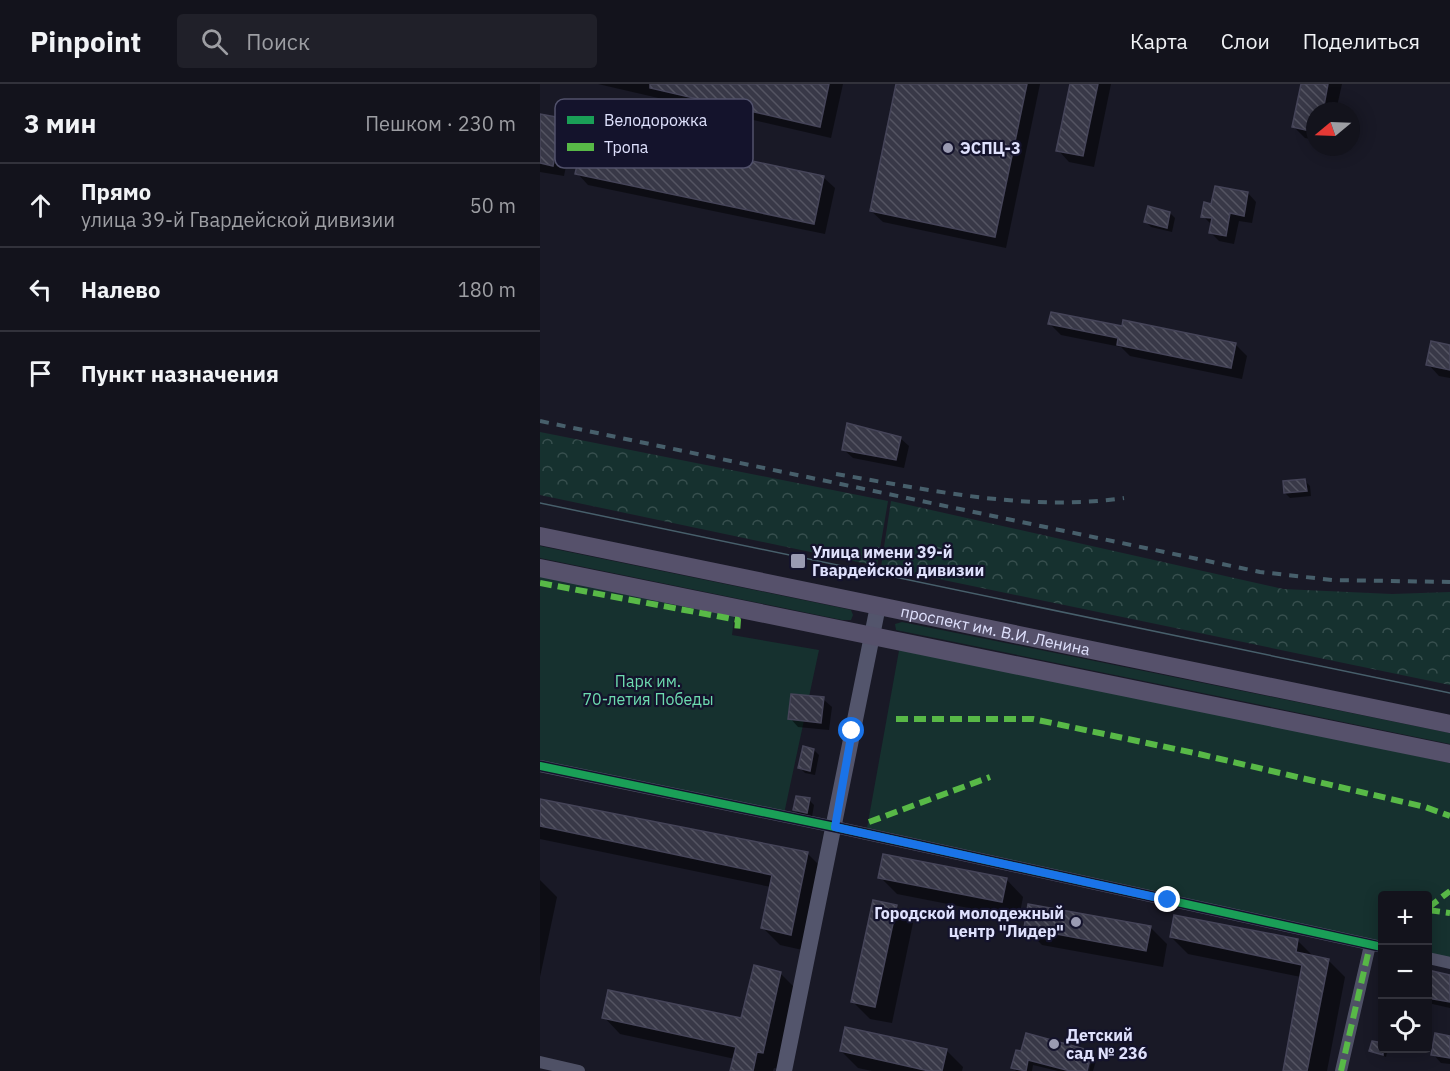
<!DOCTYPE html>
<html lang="ru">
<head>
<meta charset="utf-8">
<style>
  :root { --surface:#13131c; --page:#202029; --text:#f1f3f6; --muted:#9d9ea3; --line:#32323b }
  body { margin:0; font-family:"IBM Plex Sans",sans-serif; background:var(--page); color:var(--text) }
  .controls { position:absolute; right:18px; bottom:18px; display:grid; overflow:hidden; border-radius:6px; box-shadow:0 3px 15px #0003 }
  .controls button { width:54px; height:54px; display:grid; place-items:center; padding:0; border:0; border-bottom:2px solid var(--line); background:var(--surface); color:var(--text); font:30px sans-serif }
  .compass { position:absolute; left:766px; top:18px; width:54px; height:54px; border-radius:50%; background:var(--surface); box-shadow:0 3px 15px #0003; rotate:251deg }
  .stop { position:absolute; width:18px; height:18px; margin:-14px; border:4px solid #1a73e8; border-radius:50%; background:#fff }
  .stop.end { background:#1a73e8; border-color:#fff; box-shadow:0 2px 6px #0008 }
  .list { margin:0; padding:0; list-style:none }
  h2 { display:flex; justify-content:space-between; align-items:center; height:78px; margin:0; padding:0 24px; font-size:26px }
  h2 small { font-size:20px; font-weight:400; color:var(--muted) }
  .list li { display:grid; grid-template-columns:39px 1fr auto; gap:18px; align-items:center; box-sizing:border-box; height:84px; padding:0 24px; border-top:2px solid var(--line) }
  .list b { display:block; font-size:22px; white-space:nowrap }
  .list p { margin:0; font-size:20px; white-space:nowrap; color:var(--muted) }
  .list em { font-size:20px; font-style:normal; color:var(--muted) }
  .icon { flex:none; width:33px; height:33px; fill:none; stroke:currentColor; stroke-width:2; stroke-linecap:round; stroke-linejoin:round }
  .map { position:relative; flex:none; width:910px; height:987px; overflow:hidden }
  header { display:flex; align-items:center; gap:36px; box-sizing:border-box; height:84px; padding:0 30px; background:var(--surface); border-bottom:2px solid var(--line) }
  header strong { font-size:28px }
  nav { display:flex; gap:33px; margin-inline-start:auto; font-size:21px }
  .search { width:420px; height:54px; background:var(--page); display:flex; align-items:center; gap:15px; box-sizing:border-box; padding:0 21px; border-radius:6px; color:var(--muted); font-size:22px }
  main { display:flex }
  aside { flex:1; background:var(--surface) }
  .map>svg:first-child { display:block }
</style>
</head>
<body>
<header>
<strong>Pinpoint</strong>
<div class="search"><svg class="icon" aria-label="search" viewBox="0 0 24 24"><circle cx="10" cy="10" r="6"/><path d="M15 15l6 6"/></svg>Поиск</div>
<nav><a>Карта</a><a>Слои</a><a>Поделиться</a></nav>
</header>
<main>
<aside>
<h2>3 мин<small>Пешком · 230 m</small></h2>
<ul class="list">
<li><svg class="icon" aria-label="ahead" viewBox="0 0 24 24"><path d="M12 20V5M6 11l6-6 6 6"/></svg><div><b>Прямо</b><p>улица 39-й Гвардейской дивизии</p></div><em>50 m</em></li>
<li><svg class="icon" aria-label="left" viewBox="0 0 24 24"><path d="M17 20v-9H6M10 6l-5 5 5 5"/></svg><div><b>Налево</b></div><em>180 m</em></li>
<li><svg class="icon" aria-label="arrive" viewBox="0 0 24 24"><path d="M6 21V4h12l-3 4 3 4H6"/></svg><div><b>Пункт назначения</b></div></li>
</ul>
</aside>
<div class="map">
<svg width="910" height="987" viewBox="0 0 910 987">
  <defs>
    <pattern id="forest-crowns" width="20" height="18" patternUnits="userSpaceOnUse" patternTransform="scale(1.5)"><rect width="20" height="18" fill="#16312f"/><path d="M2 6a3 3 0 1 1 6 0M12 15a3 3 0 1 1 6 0" fill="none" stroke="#374f4e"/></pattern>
    <pattern id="building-back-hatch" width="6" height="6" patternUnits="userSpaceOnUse" patternTransform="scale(1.5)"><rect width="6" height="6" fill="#383847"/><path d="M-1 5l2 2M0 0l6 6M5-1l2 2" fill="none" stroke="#545462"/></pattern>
  </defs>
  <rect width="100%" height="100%" fill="#191926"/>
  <g fill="#16312f">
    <polygon points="0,462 302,524 311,526 313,531 311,536 302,536 0,474"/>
    <polygon points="0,489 195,528 192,551 279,566 244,730 0,680"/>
    <polygon points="362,538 910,649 910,660 356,546 355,540"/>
    <polygon points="360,561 910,679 910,875 888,871 888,812 842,812 842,862 327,744"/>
  </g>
  <g fill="url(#forest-crowns)">
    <polygon points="0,348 348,417 337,482 0,411"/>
    <polygon points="351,417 743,505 852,510 910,508 910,601 341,483"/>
  </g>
  <g fill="#0007">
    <polygon points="58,0 303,0 291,54"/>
    <polygon points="357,0 500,0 466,164 343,138 331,127"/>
    <polygon points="531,0 571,0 554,83 529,78 518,66"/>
    <polygon points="762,0 802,0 796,27 775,27 775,56 765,54 753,42"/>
    <polygon points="0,31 21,35 33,46 24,92 0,88"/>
    <polygon points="37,89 283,93 295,104 285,150 48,101"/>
    <polygon points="708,109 716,118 712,139 699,137 694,160 679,157 671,149 672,141 663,132 673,121"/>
    <polygon points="630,129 635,134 632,148 611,143 606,138"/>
    <polygon points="510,240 583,244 695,260 707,272 702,295 590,272 581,263 521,251"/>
    <polygon points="910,263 910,294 899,292 888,280"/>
    <polygon points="360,354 369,362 364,384 313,374 304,366"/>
    <polygon points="765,397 770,402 771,412 750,414 745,409"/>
    <polygon points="283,615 292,623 289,646 258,643 250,634"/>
    <polygon points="274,666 279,671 275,691 265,689 259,683"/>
    <polygon points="269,716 274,721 272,733 260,731 254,725"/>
    <polygon points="0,717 267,769 284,786 267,867 240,861 223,844 231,803 0,755"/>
    <polygon points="340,793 466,795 483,813 479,834 357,810"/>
    <polygon points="0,796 17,813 0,893"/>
    <polygon points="356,822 373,839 352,939 330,935 313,918"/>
    <polygon points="610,843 627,860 623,883 502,861 485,844"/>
    <polygon points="631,853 757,856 774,873 788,876 805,893 787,987 744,987 761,893 648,870"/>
    <polygon points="888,888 910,892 910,924 888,919"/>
    <polygon points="240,889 257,906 239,985 234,984 233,987 193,987 195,975 80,950 64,933 202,935"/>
    <polygon points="910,954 910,980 901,979 893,970"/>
    <polygon points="848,964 846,973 831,967 842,964"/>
    <polygon points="406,966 423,983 422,987 332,987 318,984 301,967"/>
    <polygon points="477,968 552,968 553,970 550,970 546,987 518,987 493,981 492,987 476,987 473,983"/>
    <polygon points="553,970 557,973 553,987 549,987"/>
  </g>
  <g fill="url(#building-back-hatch)" stroke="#454458" stroke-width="1.5">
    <polygon points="110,0 289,0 280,43 110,4"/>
    <polygon points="356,0 487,0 455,153 330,127"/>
    <polygon points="530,0 558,0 543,72 516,67"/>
    <polygon points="761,0 788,0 783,27 775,27 775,48 752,43"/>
    <polygon points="0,30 22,34 13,82 0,79"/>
    <polygon points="46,42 284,92 274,140 35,90"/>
    <polygon points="675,102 708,108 704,132 690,129 686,152 669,149 672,134 661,133 664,118 671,120"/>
    <polygon points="608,122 630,128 627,144 604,138"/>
    <polygon points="511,228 582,242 583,236 696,259 691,284 577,261 578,254 508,240"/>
    <polygon points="891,257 910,261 910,286 886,281"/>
    <polygon points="307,339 361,353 356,376 302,366"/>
    <polygon points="765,395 767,407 744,409 743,397"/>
    <polygon points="251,610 284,613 281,639 248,635"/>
    <polygon points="263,662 274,665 270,687 258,684"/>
    <polygon points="256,712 270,714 267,729 253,726"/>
    <polygon points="0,715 268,768 251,851 221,844 232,791 0,742"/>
    <polygon points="343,770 467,794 462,818 338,794"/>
    <polygon points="333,816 357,821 335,923 311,918"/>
    <polygon points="488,820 611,842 606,867 484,844"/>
    <polygon points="634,831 758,855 756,868 789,875 767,987 743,987 762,881 630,853"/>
    <polygon points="214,881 241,888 223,969 217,968 213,987 190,987 196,963 62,934 68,906 201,934"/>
    <polygon points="888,886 910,891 910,918 888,914"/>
    <polygon points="305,943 407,965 402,987 389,987 300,967"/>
    <polygon points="486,949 552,967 547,987 530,987 488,976 486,987 471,984 476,966 481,967"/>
    <polygon points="895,949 910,952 910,974 891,971"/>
    <polygon points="832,957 843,959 843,971 829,967"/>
  </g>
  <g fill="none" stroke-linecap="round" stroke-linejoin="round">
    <g stroke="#4f5166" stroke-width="12">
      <polyline points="0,682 295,743 842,863"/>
      <polyline points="888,874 910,879"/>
      <polyline points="0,978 39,987"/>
      <polyline points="801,987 830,861"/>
    </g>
    <polyline stroke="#53556c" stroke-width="16" points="244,987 338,522"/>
    <g stroke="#56516b" stroke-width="18">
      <path id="s1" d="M0,452L910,640"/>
      <polyline points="0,484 910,670"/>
    </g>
    <polyline stroke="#475f6b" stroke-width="1.5" points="0,419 910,609"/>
    <g stroke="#475f6b" stroke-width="4" stroke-dasharray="9 8" stroke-linecap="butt">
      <polyline points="0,337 720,488 792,496 910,498"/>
      <path d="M296,390C391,406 487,428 584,414"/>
    </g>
    <g stroke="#58b947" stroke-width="6" stroke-dasharray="12 6" stroke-linecap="butt">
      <polyline points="0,499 198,536 197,549"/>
      <polyline points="356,635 493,635 659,670 885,723 910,732"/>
      <polyline points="329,738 450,693"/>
      <polyline points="888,824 910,807"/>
      <polyline points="888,826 910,829"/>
      <polyline points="801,987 830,861"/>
    </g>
    <defs>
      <polyline id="cycleway" points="0,682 295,743 842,863"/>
    </defs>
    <use href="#cycleway" stroke="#14132c" stroke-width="11"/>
    <use href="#cycleway" stroke="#1a9f57" stroke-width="8"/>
  </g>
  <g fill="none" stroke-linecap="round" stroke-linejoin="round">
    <polyline stroke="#1a73e8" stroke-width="8" points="312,647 295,743 628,816"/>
  </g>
  <g fill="#9a9bb2" stroke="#14132c" stroke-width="2">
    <circle cx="408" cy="64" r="6"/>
    <rect x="250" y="469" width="16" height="16" rx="3"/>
    <circle cx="536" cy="838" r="6"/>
    <circle cx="514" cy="960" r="6"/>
  </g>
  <g text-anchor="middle" stroke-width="4.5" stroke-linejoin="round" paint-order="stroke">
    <g font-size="16" font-weight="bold" fill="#dfe1fd" stroke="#14132c" text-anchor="start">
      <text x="420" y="70">ЭСПЦ-3</text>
      <text x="272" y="474">Улица имени 39-й<tspan x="272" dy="18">Гвардейской дивизии</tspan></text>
      <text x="524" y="835" text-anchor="end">Городской молодежный<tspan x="524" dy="18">центр "Лидер"</tspan></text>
      <text x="526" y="957">Детский<tspan x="526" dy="18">сад № 236</tspan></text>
    </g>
    <g font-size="16" fill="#dfe1fd" stroke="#14132c">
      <text dy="6" stroke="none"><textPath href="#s1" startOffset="465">проспект им. В.И. Ленина</textPath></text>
    </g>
    <g font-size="16" fill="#6ddbaf" stroke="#14132c">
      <text x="108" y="603">Парк им.<tspan x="108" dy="18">70-летия Победы</tspan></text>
    </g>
  </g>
  <rect x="15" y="15" width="198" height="69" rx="9" fill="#14132c" stroke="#51516b" stroke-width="1.5"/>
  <rect x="27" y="32" width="27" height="8" fill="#1a9f57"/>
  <rect x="27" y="59" width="27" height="8" fill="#58b947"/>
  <g font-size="16" fill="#dfe1fd">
    <text x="64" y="42">Велодорожка</text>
    <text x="64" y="69">Тропа</text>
  </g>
</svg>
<div class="controls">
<button>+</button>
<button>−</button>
<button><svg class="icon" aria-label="locate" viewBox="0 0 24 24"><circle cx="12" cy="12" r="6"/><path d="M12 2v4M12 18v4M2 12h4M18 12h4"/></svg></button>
</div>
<svg class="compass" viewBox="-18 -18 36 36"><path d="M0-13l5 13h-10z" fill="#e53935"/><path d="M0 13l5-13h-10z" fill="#9d9ea3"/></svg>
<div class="stop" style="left:312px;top:647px"></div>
<div class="stop end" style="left:628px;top:816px"></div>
</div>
</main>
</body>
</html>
